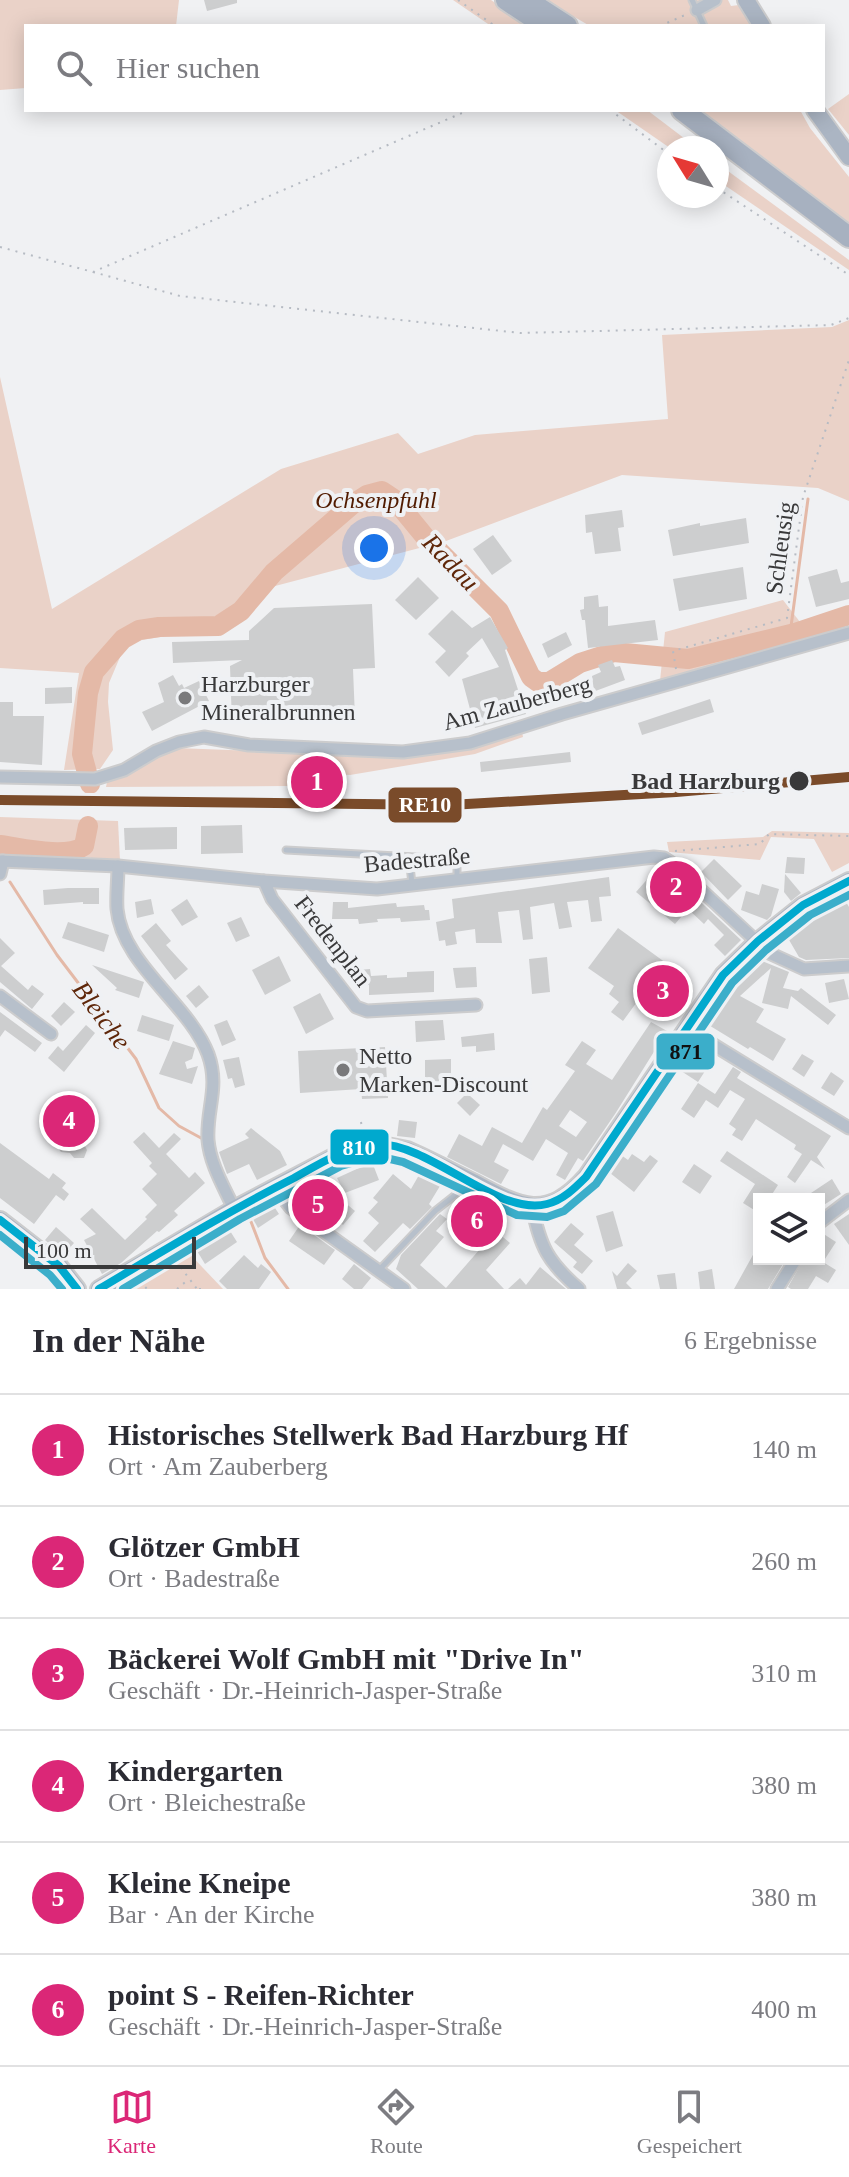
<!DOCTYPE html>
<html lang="de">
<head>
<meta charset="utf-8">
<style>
  :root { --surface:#fff; --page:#f7f7f7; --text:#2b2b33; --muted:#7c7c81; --line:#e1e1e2; --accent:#db2777 }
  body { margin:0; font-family:Georgia,serif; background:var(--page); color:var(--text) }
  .controls { position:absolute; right:24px; bottom:24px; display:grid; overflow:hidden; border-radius:0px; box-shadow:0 4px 20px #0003 }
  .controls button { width:72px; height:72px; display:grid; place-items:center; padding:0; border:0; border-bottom:2px solid var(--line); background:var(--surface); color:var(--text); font:40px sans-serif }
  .compass { position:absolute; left:657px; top:136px; width:72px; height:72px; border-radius:50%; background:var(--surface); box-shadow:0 4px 20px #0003; rotate:307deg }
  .scale { position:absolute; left:24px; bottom:20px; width:172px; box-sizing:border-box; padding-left:8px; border:4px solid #39393a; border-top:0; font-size:22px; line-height:28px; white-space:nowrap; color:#39393a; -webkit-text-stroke:6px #eff1f4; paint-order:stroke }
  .you { position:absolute; left:374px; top:548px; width:28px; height:28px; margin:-20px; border:6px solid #fff; border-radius:50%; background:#1a73e8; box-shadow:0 0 0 12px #1a73e833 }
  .badge { display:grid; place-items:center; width:52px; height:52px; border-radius:50%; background:var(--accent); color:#fff; font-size:26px; font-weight:700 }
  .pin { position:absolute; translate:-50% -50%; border:4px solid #fff; box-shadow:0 2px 8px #0006 }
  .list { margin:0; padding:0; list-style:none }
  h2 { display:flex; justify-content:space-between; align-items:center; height:104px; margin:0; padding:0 32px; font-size:34px }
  h2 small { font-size:26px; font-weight:400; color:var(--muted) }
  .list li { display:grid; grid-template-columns:52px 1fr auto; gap:24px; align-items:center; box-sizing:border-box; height:112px; padding:0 32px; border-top:2px solid var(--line) }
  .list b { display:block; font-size:30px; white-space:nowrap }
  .list p { margin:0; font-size:26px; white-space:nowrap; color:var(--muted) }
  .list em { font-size:26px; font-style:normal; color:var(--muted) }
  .icon { flex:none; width:44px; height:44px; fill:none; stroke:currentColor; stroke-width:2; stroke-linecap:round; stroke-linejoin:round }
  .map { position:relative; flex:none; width:849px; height:1289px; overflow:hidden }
  .search { position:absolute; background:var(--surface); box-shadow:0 4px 20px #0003; left:24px; right:24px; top:24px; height:88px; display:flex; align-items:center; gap:20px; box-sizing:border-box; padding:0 28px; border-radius:0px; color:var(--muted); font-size:30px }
  .sheet { height:776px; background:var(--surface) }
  nav { display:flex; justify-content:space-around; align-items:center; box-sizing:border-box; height:112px; border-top:2px solid var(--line); background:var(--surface); font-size:22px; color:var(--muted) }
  nav a { display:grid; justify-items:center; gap:4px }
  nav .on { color:var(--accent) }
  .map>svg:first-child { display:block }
</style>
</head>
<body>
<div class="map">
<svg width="849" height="1289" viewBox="0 0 849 1289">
  <rect width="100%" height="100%" fill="#f0f1f3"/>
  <g fill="#ead2c8">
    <polygon points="0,0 179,0 176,26 26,26 26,88 0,90"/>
    <polygon points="453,0 491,0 529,26 491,26"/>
    <polygon points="545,0 728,0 731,6 739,5 751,26 590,26"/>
    <polygon points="849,94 849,135 828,109"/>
    <polygon points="615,110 647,110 697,148 670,148"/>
    <polygon points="699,110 800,110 810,128 849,177 849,226"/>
    <polygon points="717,163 849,260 849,270 717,180"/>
    <polygon points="849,320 849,501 818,488 622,475 446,541 260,590 186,633 135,641 123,650 109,683 108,702 113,750 100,769 64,770 79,673 0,668 0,377 52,609 281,469 398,433 418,454 475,435 668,419 662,335 832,327"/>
    <polygon points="783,600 810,635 660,681 665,632"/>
    <path d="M522,732L523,737L475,754L350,775L296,771L288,786L106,787L107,782C132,774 152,758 176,748L360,755Z"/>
    <polygon points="0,817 118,821 120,861 0,848"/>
    <polygon points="772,831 849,833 849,863 832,872 814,839 771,837 760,860 669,852 667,842 763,837"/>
    <polygon points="184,1248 223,1289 123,1289"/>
  </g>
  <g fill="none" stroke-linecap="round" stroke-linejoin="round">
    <g stroke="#e4b9a7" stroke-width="3">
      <polyline points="790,634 808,499"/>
      <polyline points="10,882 57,955 136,1059 159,1108 179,1126 201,1138"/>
      <polyline points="248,1214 265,1258 288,1289"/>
    </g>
    <g stroke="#e4b9a7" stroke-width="20">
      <polyline points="90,784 82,754 88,693 94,672 123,639 139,630 159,627 218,626 241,611 274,572 353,504 367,495 382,491 394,499 426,538 499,611 531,677 538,682 549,682 580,663 614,652 688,659 795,633 849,615"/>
      <path d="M0,845C22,848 66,859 84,846L88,826"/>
    </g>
  </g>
  <g fill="#cdcecf" fill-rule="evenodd">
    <polygon points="204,0 237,0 237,3 207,11"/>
    <polygon points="622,510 624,527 618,528 621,551 595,554 592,532 586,533 585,515"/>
    <polygon points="746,518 749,543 673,556 668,530 700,523 700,526"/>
    <polygon points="493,535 512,561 492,575 473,549"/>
    <polygon points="743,567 747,599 679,611 673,579"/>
    <polygon points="837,569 841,583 849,581 849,599 816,607 808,577"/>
    <polygon points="418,577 439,598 416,620 395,600"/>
    <polygon points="598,595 599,607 608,606 608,626 655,620 658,640 588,648 585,620 582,620 580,610 584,609 584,597"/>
    <polygon points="372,604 375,668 353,669 355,718 232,723 230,666 242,660 173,663 172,642 249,640 249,631 274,608"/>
    <polygon points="452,610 472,628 490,617 508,648 505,650 526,714 475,728 462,679 499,667 482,638 466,653 469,656 449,677 435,662 446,651 428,634"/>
    <polygon points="566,632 572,645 548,658 542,644"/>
    <polygon points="612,660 615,667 620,666 625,680 574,699 569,685 587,677 594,691 592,676 601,672 598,665"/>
    <polygon points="173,675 179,686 182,684 184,688 199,681 209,701 152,731 142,712 164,702 158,683"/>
    <polygon points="72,687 72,703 45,704 45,688"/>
    <polygon points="710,699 714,712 642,735 638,723"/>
    <polygon points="0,702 13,702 13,716 44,716 42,765 0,762"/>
    <polygon points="570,752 571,762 481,772 480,762"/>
    <polygon points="242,825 243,853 201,854 201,826"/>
    <polygon points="177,827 177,849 125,850 124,828"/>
    <polygon points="787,857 805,858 804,874 785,873"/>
    <polygon points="714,859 742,886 728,900 701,872"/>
    <polygon points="659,866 668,871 741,940 725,956 714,945 724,935 708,919 704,924 688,909 675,924 636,892"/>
    <polygon points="785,874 801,893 791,901 784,892"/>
    <polygon points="609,877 611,896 599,897 602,921 591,922 588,900 567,902 572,927 559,929 554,903 530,907 533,939 523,940 519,910 498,912 502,943 476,943 475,929 455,932 457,944 446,946 445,940 439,941 436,922 454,918 452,899"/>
    <polygon points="762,884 779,889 771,916 767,920 741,910 746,891 759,895"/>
    <polygon points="68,888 99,888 99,904 83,904 83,902 44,905 43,890"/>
    <polygon points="843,897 849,907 849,958 806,960 799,957 785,933 794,927 796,931 825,912 823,907"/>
    <polygon points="151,899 154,914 137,918 135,902"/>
    <polygon points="187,899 198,917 182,926 171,910"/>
    <polygon points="333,902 348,902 348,908 385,904 396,903 397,907 424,905 425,910 429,910 430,920 401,922 400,918 377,919 378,922 359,924 358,919 332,919"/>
    <polygon points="305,903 339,941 329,949 297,910"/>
    <polygon points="241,917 250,936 236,942 227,923"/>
    <polygon points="68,922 109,935 104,952 62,938"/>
    <polygon points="156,923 171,941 166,945 188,969 175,980 141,936"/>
    <polygon points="618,928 666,963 663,967 686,984 666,1012 642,995 623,1021 611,1012 619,1002 609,994 614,986 588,968"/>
    <polygon points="0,938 15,953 1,966 28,990 32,985 44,994 32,1009 0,982"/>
    <polygon points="279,956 291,981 265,995 252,970"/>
    <polygon points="547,957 550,992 532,994 529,959"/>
    <polygon points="757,959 789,972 783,988 798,991 801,988 836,1015 828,1025 791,996 788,1009 762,1003 771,968 740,996 764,1009 756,1022 786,1039 773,1061 750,1047 748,1049 707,1024 731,982"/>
    <polygon points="92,965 144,982 139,998 115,990 117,988"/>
    <polygon points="476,967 477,987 456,988 453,968"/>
    <polygon points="370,969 371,976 387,975 387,978 407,977 407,972 434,971 434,992 369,995 369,985 358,986 358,970"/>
    <polygon points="844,979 849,999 829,1003 825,983"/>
    <polygon points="199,985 209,997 196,1008 186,996"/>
    <polygon points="320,993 334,1019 306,1034 293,1007"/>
    <polygon points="64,1002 75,1012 61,1026 51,1016"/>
    <polygon points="0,1012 42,1043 35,1052 5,1030 0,1037"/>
    <polygon points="142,1015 174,1025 169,1041 137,1031"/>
    <polygon points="227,1020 236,1040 222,1046 214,1025"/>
    <polygon points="443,1020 445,1040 416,1042 415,1021"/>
    <path d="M651,1022L667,1031L615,1114L583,1161L578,1158L565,1180L556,1175L568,1153L546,1139L533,1161L503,1144L494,1162L509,1170L501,1184L447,1157L459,1134L482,1146L492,1127L522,1143L543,1107L547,1110L575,1071L565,1065L582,1041L596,1050L586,1064L612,1080ZM570,1110L587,1122L576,1137L559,1126Z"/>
    <polygon points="86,1025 95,1033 64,1072 48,1058 58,1046 63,1051"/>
    <polygon points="494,1033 495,1050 476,1052 476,1046 462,1047 461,1037"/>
    <polygon points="173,1041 195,1048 192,1059 185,1062 187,1069 198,1066 192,1084 159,1074"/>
    <polygon points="385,1047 388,1098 362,1099 361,1089 300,1093 298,1051"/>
    <polygon points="692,1047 700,1051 701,1049 714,1057 698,1082 678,1069"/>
    <polygon points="802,1054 814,1061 804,1077 792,1069"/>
    <polygon points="239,1057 245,1085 235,1088 232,1078 228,1079 223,1060"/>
    <polygon points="451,1059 451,1080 439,1080 440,1089 425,1089 425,1060"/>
    <polygon points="733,1067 741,1072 737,1078 831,1136 817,1157 825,1169 811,1160 795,1183 787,1177 802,1154 794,1149 796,1145 756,1119 742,1141 732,1135 736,1129 729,1124 745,1099 730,1090 718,1108 706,1100 694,1118 681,1109 698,1083 715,1094"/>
    <polygon points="831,1072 844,1081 834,1096 821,1088"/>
    <polygon points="465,1095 469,1095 480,1105 470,1116 457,1103"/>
    <polygon points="80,1100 91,1109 78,1133 87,1150 84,1158 74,1158 70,1153 61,1152 48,1135 61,1101"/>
    <polygon points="399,1120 417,1122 415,1138 397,1136"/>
    <polygon points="251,1128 280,1151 287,1165 257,1180 249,1164 227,1174 219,1152 249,1138 245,1134"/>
    <polygon points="144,1132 159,1148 174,1133 181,1139 166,1154 189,1178 195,1172 205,1183 174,1211 178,1215 159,1232 157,1231 121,1263 102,1274 84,1240 96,1234 80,1219 92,1208 125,1240 147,1219 145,1217 157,1205 142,1189 157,1174 149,1166 152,1163 133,1142"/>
    <polygon points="0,1143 49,1179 53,1173 66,1183 62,1188 69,1194 64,1201 56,1195 34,1224 0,1198"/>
    <polygon points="727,1151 778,1185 769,1199 759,1199 759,1213 743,1203 755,1184 720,1161"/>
    <polygon points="617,1152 628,1160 632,1154 644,1162 650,1155 658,1161 634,1192 605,1169"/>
    <polygon points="372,1162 379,1180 337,1196 355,1211 343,1225 324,1209 318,1217 310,1211 319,1199 326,1204 341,1186 337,1178"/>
    <polygon points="694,1164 712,1176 700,1194 682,1182"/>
    <polygon points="393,1174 411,1189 419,1175 440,1186 429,1204 432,1207 410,1229 403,1223 375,1252 363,1241 379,1223 368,1213 378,1202 373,1198"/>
    <polygon points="832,1179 841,1194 819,1208 819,1199 802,1199"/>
    <polygon points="470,1204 496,1218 491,1227 510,1243 486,1270 504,1289 418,1289 396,1269 401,1255 440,1214 447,1219 436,1231 444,1237 420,1265 446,1288 487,1241 458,1225"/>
    <polygon points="273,1205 279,1214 258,1228 253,1219"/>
    <polygon points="613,1211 623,1246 606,1252 596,1216"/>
    <polygon points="849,1214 849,1245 834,1224"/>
    <polygon points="571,1223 584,1234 574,1245 593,1261 582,1274 573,1267 577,1262 554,1242"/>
    <polygon points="300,1225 335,1250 324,1265 289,1241"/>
    <polygon points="227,1226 237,1242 205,1264 194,1246"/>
    <polygon points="56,1227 74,1243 63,1256 45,1240"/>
    <polygon points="819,1231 836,1242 823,1262 836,1270 828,1283 816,1276 808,1289 791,1289 788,1287 804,1259 819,1259"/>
    <polygon points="759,1244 759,1259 786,1259 768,1289 734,1289"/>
    <polygon points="244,1255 258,1268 261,1264 271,1272 259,1289 227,1289 219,1281"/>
    <polygon points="628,1263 637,1271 626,1283 632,1289 617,1289 612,1271 617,1276"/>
    <polygon points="354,1264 371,1278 362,1289 354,1289 342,1279"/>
    <polygon points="540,1267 566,1289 508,1289 520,1278 526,1285"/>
    <polygon points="712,1269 715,1289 700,1289 698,1272"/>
    <polygon points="675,1273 677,1289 660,1289 657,1275"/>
  </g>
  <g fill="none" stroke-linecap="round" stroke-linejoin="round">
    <defs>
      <g id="lane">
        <polyline points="692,0 704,26"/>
        <polyline points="286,850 452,859 457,867 457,878"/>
        <polyline points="409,857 412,884"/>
        <polyline points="380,1269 435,1211 469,1184"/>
      </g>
      <g id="street">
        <polyline points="697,10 715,0"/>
        <polyline points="0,777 95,779 124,770 156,751 179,742 204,737 249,745 403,752 470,743 562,714 849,633"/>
        <polyline points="0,861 118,866 264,881 377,889 654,857 664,858 673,864 769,953 804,969 849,966"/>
        <path d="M118,866C118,880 116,895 117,909C122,964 189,1004 208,1054C220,1087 206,1109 208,1140C210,1164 224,1187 234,1209"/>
        <polyline points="0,874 3,861"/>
        <polyline points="264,881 272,899 356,1007 367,1011 476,1005"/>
        <polyline points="0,996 51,1034"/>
        <polyline points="686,1028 849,1128"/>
        <polyline points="275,1188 291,1208 404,1289"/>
        <path d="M532,1206C540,1247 548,1262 579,1289"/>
        <polyline points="819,1223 849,1200"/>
        <polyline points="777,1289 796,1259"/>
      </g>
      <g id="secondary">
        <polyline points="746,0 762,26"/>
        <polyline points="815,110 849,157"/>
        <polyline points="0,1220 59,1266 77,1289"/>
        <path d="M99,1289L234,1209L337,1155L377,1144L407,1150C430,1160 452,1172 475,1183C521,1208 547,1221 586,1177L723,975L758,941L803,905L849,881"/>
      </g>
      <g id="highway">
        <polyline points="506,0 536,20"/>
        <polyline points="527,0 567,26"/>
        <polyline points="682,110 849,237"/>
      </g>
    </defs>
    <use href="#lane" stroke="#cccccd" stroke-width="9"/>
    <use href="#street" stroke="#cccccd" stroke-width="15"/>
    <use href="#secondary" stroke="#cccccd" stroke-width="20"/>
    <use href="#highway" stroke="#cccccd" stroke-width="24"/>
    <g stroke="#b6bbc3" stroke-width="2" stroke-dasharray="2 6" stroke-linecap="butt">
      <polyline points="458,0 495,26"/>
      <polyline points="660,26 685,15"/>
      <polyline points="610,110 669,154"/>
      <polyline points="717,188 849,275"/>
      <polyline points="0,247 93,272 469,110"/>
      <polyline points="93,272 180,296 520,333 831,325 849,318"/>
      <polyline points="676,669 673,651 787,618 803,497 849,360"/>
      <polyline points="675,851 760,844 769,834 849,836"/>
      <polyline points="361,1122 363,1133"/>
      <polyline points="176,1261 197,1289"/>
      <polyline points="140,1281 147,1289"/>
      <polyline points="177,1289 189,1279"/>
      <polyline points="199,1289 202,1289"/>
    </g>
    <use href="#lane" stroke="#b7c0cb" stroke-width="5"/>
    <use href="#street" stroke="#b7c0cb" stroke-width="11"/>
    <use href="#secondary" stroke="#abb5c3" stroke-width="16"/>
    <use href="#highway" stroke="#a7b1c0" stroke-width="20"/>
    <defs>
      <g id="bus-1">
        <polyline points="0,1220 59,1266 77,1289"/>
        <path d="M99,1289C163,1251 227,1212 294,1178C317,1165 351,1144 378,1144C431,1144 498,1217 547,1204C563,1200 575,1188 586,1177L723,975L758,941L803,905L849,881"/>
      </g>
      <g id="bus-2">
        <polyline points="0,1235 50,1275 62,1289"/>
        <polyline points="123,1289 240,1219 341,1166 377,1156 403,1162 517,1215 547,1217 564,1211 596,1184 732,983 766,950 810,915 849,895"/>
      </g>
    </defs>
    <use href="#bus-1" stroke="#eff1f4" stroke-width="14"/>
    <use href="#bus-2" stroke="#eff1f4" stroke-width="14"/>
    <use href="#bus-1" stroke="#00a9ce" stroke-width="8"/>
    <use href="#bus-2" stroke="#3baeca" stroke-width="8"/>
    <defs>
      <polyline id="rail-1" points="0,800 450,805 676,792 849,777"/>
    </defs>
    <use href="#rail-1" stroke="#eff1f4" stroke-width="16"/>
    <use href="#rail-1" stroke="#7a4b2a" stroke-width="10"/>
  </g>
  <g fill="#79797b" stroke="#eff1f4" stroke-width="3">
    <circle cx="185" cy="698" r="8"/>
    <circle cx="343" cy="1070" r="8"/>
  </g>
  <circle fill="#39393a" stroke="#eff1f4" stroke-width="3" cx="799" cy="781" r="11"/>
  <g text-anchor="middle" stroke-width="8" stroke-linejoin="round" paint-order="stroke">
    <g font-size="24" font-style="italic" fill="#511b00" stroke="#eff1f4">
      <text x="376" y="508">Ochsenpfuhl</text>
    </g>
    <g font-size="24" fill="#39393a" stroke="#eff1f4">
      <text transform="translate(780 548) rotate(-82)" y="8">Schleusig</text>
      <text transform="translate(517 703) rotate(-15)" y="8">Am Zauberberg</text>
      <text transform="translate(417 860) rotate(-5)" y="8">Badestraße</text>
      <text transform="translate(333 941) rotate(52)" y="8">Fredenplan</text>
    </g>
    <g font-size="24" fill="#39393a" stroke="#eff1f4" text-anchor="start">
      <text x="201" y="692">Harzburger<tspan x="201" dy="28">Mineralbrunnen</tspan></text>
      <text x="359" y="1064">Netto<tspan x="359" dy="28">Marken-Discount</tspan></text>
    </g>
    <g font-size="24" font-weight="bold" fill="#39393a" stroke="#eff1f4" text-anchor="end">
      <text x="780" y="789">Bad Harzburg</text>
    </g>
    <g font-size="26" font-style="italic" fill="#5f270a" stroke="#eff1f4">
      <text transform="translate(451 562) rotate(46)" y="9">Radau</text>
      <text transform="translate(102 1015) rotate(53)" y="9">Bleiche</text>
    </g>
  </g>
  <g stroke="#eff1f4" stroke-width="3">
    <rect x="387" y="786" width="76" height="38" rx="8" fill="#7a4b2a"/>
    <rect x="655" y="1032" width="61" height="39" rx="8" fill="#3baeca"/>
    <rect x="329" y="1128" width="61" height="38" rx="8" fill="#00a9ce"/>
  </g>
  <g font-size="22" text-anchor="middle" font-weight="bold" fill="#fff">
    <text x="425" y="812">RE10</text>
    <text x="359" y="1155">810</text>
  </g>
  <g font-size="22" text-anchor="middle" font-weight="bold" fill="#111">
    <text x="686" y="1059">871</text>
  </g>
</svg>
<div class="controls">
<button><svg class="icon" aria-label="layers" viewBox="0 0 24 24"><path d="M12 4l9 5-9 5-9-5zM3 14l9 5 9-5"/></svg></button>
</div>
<svg class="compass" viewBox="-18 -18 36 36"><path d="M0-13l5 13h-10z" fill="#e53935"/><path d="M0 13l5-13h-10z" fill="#7c7c81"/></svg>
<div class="scale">100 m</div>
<div class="you"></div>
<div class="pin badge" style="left:317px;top:782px">1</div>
<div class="pin badge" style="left:676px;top:887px">2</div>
<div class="pin badge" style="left:663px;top:991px">3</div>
<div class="pin badge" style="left:69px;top:1121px">4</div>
<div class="pin badge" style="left:318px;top:1205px">5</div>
<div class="pin badge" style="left:477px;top:1221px">6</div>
<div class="search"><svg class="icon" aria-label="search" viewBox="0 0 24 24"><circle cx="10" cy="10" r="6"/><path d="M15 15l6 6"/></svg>Hier suchen</div>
</div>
<section class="sheet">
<h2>In der Nähe<small>6 Ergebnisse</small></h2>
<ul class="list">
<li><span class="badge">1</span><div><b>Historisches Stellwerk Bad Harzburg Hf</b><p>Ort · Am Zauberberg</p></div><em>140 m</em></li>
<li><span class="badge">2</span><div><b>Glötzer GmbH</b><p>Ort · Badestraße</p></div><em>260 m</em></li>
<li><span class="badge">3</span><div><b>Bäckerei Wolf GmbH mit &quot;Drive In&quot;</b><p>Geschäft · Dr.-Heinrich-Jasper-Straße</p></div><em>310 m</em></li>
<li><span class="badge">4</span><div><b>Kindergarten</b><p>Ort · Bleichestraße</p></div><em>380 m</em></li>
<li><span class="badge">5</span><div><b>Kleine Kneipe</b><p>Bar · An der Kirche</p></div><em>380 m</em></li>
<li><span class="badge">6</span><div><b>point S - Reifen-Richter</b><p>Geschäft · Dr.-Heinrich-Jasper-Straße</p></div><em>400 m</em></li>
</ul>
</section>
<nav>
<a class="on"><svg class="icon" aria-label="map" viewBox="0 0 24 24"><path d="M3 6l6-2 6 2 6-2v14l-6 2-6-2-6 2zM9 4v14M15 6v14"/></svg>Karte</a>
<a><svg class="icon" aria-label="directions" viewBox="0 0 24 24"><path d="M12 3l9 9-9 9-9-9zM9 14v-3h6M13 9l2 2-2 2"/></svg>Route</a>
<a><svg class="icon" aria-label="saved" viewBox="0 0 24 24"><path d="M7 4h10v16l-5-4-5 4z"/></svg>Gespeichert</a>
</nav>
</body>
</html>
